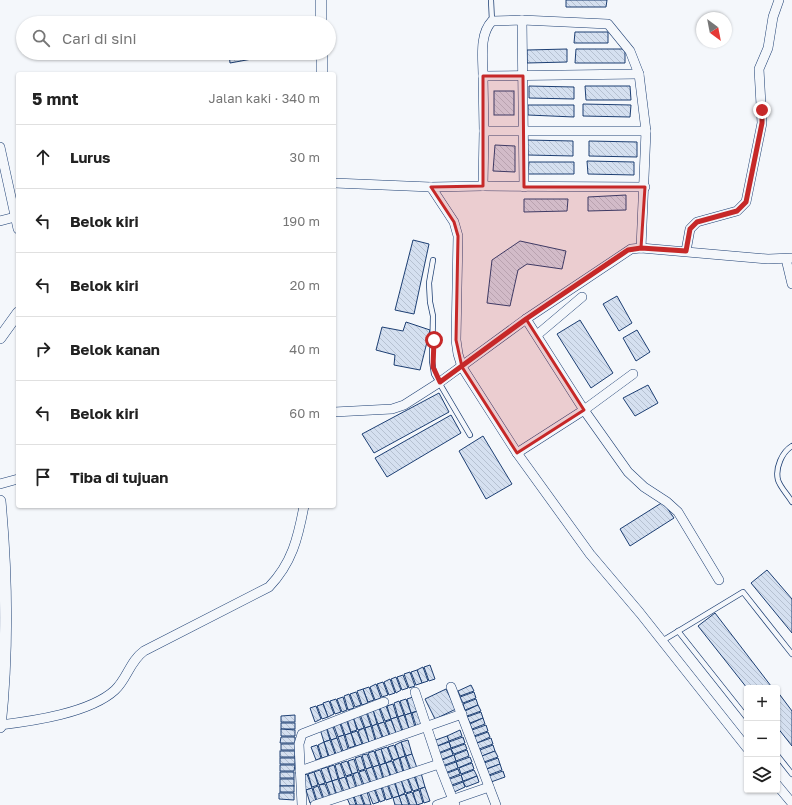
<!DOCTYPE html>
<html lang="id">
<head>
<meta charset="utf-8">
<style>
  :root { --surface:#fff; --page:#f6f6f6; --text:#222; --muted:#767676; --line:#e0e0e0 }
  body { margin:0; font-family:"Golos Text",sans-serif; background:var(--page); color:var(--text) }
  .controls { position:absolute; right:12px; bottom:12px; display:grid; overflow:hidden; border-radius:4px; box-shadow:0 1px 3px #0004 }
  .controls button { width:36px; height:36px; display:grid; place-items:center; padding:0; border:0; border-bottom:1px solid var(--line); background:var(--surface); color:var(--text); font:20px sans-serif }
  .compass { position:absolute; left:696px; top:12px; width:36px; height:36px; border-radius:50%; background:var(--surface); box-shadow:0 1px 3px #0004; rotate:148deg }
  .stop { position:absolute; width:12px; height:12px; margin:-9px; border:3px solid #c62828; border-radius:50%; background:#fff }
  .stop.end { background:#c62828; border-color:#fff; box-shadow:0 1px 4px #0008 }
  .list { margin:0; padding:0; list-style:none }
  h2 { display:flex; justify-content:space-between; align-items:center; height:52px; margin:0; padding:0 16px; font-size:17px }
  h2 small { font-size:13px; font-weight:400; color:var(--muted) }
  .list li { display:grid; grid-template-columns:26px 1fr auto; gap:12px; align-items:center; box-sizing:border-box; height:64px; padding:0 16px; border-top:1px solid var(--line) }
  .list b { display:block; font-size:15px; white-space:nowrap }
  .list em { font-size:13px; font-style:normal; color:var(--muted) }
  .icon { flex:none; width:22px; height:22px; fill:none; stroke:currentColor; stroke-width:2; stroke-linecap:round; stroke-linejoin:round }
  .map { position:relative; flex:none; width:792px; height:805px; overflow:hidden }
  .search { position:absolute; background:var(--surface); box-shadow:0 1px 3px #0004; left:16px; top:16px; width:320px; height:44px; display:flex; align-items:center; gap:10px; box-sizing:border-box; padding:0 14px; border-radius:22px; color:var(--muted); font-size:15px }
  .panel { position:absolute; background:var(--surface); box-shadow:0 1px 3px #0004; left:16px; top:72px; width:320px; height:436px; border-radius:4px }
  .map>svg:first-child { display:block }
</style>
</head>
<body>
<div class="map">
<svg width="792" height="805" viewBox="0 0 792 805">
  <defs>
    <pattern id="building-back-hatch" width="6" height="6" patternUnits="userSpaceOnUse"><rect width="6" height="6" fill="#d5e0f0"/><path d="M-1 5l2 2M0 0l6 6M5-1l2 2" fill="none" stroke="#b6c1d1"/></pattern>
  </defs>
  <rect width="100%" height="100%" fill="#f4f7fb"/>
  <g fill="url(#building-back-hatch)" stroke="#1d3f73">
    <polygon points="566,0 607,0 606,7 566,7"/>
    <polygon points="575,32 608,32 608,43 574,43"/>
    <polygon points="567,49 567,62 527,63 527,50"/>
    <polygon points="576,49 625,49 625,63 575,63"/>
    <polygon points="229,53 263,53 263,57 230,63"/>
    <polygon points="529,86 574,87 574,99 529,98"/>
    <polygon points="585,86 630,86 631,100 586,100"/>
    <rect x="494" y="91" width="20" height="24"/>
    <polygon points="583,104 631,105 630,117 583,116"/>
    <polygon points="528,105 574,105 574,117 528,115"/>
    <polygon points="527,140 573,141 573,156 528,155"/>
    <polygon points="589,141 637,142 637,157 589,156"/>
    <polygon points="495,145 515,146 515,172 493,171"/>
    <polygon points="587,161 634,162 634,175 588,174"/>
    <polygon points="529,162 574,162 574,174 528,174"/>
    <polygon points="626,195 626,210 588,211 588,197"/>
    <polygon points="524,199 568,199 567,211 524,212"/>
    <polygon points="413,240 429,244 414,314 395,310"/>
    <polygon points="520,241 566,251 562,269 527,264 518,270 510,306 487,303 492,260"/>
    <polygon points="617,296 632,323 619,331 603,304"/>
    <polygon points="580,320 613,373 591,388 557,334"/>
    <polygon points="406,322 430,330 420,370 394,365 395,355 376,350 382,327 403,331"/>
    <polygon points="637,330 650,352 636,361 623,338"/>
    <polygon points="648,385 658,403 635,416 623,398"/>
    <polygon points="439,393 449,412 374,453 362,434"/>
    <polygon points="451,415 461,433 387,477 375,458"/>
    <polygon points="483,436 512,484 486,499 459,451"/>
    <polygon points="663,502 674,518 630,546 620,529"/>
    <polygon points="767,570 792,599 792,633 751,583"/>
    <polygon points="715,613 771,686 769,688 747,688 698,626"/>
    <polygon points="430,665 435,679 429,681 424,667"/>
    <polygon points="423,667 428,681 422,683 417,670"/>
    <polygon points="417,670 422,683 416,685 411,672"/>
    <polygon points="410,672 415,686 409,688 404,674"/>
    <polygon points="403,675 408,688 402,690 397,677"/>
    <polygon points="396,677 401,690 396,693 391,679"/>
    <polygon points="390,679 395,693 389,695 384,682"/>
    <polygon points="383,682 388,695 382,697 377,684"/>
    <polygon points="376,684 381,698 375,700 370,687"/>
    <polygon points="471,685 474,691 460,696 458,691"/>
    <polygon points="369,687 374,700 368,702 363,689"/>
    <polygon points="363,689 368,703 362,705 357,691"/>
    <polygon points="446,689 456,709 435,719 425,699"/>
    <polygon points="777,691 792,711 792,746 777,727"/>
    <polygon points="356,692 361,705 355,707 350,694"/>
    <polygon points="474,692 476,698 463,703 460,697"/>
    <polygon points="349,694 354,708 348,710 344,696"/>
    <polygon points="343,697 347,710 342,712 337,699"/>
    <polygon points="413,697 417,711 411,713 407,699"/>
    <polygon points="336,699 341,712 335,714 330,701"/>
    <polygon points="406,699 411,713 405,715 400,701"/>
    <polygon points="476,699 478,705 465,710 463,704"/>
    <polygon points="329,701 334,714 328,717 323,703"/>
    <polygon points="399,701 404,715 398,717 394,703"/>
    <polygon points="323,704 328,717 322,719 317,706"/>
    <polygon points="393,704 397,717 391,719 387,706"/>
    <polygon points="478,705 481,711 467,716 465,711"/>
    <polygon points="316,706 321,719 315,722 310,708"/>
    <polygon points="386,706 391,719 385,721 380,708"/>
    <polygon points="379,708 384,722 378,724 373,710"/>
    <polygon points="373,710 377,724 372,726 367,712"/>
    <polygon points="418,711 422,724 416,726 412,713"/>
    <polygon points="366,712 371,726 365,728 360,714"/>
    <polygon points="481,712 483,718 470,723 467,717"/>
    <polygon points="411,713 415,727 409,729 405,715"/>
    <polygon points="295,715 295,722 281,722 281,716"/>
    <polygon points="359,715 364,728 358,730 353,717"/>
    <polygon points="404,715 409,729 403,731 398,717"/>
    <polygon points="353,717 357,730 351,732 347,719"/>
    <polygon points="397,717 402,731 396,733 391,719"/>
    <polygon points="483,718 485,724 472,729 470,724"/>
    <polygon points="346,719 351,733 345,735 340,721"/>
    <polygon points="391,720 396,733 390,735 385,722"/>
    <polygon points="339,721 344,735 338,737 333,723"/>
    <polygon points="384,722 389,735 383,737 378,724"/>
    <rect x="281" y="723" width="14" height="6"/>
    <polygon points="332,724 337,738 331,740 326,726"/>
    <polygon points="377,724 382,737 376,740 372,726"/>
    <polygon points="486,725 488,731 474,736 472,730"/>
    <polygon points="371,726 375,740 369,742 365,728"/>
    <polygon points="326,727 330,740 324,742 320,729"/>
    <polygon points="364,728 369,742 363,744 358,731"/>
    <polygon points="281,729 295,730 295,736 281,736"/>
    <polygon points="460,730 462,736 449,741 447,736"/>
    <polygon points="357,731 362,744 356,746 351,733"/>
    <polygon points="488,732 490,737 477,743 474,737"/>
    <polygon points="351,733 355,746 349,748 345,735"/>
    <polygon points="344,735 348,749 343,751 338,737"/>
    <polygon points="447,736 449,741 435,747 433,741"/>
    <polygon points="281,737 295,737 295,743 280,743"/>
    <polygon points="463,737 465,743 451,748 449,742"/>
    <polygon points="337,738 342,752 336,754 331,740"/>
    <polygon points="491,738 493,744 479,749 477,743"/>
    <polygon points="330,740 335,754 329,756 324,742"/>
    <polygon points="408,740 412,754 406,756 401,742"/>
    <polygon points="324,742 328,756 322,758 318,745"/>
    <polygon points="401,742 405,756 399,758 395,745"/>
    <polygon points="449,742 451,748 438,753 435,747"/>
    <rect x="281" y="744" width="14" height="6"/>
    <polygon points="465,744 467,749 454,754 451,749"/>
    <polygon points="317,745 321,758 316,760 311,747"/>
    <polygon points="394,745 399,758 393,760 388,747"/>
    <polygon points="493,745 495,751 482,756 480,750"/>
    <polygon points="387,747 392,760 386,763 381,749"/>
    <polygon points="381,749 385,763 380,765 375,751"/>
    <polygon points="451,749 453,755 440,760 438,754"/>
    <polygon points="467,750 469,756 456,761 454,755"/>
    <rect x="280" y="751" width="15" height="6"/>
    <polygon points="374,751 379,765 373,767 368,753"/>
    <polygon points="495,751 498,757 484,762 482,756"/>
    <polygon points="367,754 372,767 366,769 362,755"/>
    <polygon points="412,754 417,768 411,770 406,756"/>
    <polygon points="454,755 456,761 442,766 440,761"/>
    <polygon points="361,756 365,769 359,771 355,758"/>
    <polygon points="405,756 410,770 404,772 400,758"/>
    <polygon points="470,757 472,762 458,768 456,762"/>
    <rect x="280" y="758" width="15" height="6"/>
    <polygon points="399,758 403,772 398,774 393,761"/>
    <polygon points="498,758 500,764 486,769 484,763"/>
    <polygon points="354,759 358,772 352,774 348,761"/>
    <polygon points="347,761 352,774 346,776 341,763"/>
    <polygon points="392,761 397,774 391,776 386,763"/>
    <polygon points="456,762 458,768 445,773 442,767"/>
    <polygon points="340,763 345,777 339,779 335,765"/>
    <polygon points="386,763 390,776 384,779 380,765"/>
    <polygon points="472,763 474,769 461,774 459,768"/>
    <polygon points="500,764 502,770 489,775 487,769"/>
    <polygon points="280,765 295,765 294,771 280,771"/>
    <polygon points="334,765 338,779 332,781 328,767"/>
    <polygon points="379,765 383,779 378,781 373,767"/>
    <polygon points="327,767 332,781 326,783 321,769"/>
    <polygon points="372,767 377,781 371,783 366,769"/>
    <polygon points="458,769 460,774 447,779 445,774"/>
    <polygon points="320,770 325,783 319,785 314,772"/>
    <polygon points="365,770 370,783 364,785 359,772"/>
    <polygon points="474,770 477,776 463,781 461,775"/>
    <polygon points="503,771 505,777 491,782 489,776"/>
    <rect x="280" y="772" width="14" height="6"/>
    <polygon points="314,772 318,785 312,787 308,774"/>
    <polygon points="358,772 363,786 357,788 353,774"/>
    <polygon points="421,773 425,787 419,789 415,775"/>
    <polygon points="307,774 312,788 306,790 301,776"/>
    <polygon points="352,775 356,788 350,790 346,777"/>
    <polygon points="461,775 463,781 449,786 447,780"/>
    <polygon points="414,776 419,789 413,791 408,778"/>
    <polygon points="477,776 479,782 466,787 463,782"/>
    <polygon points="345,777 350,790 344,792 339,779"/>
    <polygon points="407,778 412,791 406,793 401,780"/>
    <rect x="280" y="779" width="14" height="7"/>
    <polygon points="338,779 343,793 337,795 332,781"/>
    <polygon points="401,780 405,793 399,796 395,782"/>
    <polygon points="332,781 336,795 331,797 326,783"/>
    <polygon points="394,782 399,796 393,798 388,784"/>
    <polygon points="463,782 465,787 452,793 450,787"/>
    <polygon points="325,784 330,797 324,799 319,785"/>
    <polygon points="387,784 392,798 386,800 382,786"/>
    <rect x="280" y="786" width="14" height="6"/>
    <polygon points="318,786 323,799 317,801 313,788"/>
    <polygon points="381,787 385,800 380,802 375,789"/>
    <polygon points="425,787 430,801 424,803 420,789"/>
    <polygon points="312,788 316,801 310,803 306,790"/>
    <polygon points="374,789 379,802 373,804 368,791"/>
    <polygon points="419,790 423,803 417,805 413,792"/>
    <polygon points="367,792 371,805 365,805 361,794"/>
    <polygon points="412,792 417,805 410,805 406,794"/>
    <polygon points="279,793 294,793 294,800 279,799"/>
    <polygon points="360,794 364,805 357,805 354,796"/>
    <polygon points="405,794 409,805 402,805 399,796"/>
    <polygon points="353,796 356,805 350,805 347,798"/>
    <polygon points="399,796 402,805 395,805 393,798"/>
  </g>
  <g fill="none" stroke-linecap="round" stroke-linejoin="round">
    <defs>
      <g id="service">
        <polyline points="491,0 492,21"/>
        <polyline points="433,260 429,283 430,302 433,316 432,361 434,374 470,435"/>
        <path d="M792,446C782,452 775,468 778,480C780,487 788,495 792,502"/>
        <polyline points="678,631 747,718"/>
        <polyline points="662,641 743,592 792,654"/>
        <polyline points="777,755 792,774"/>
      </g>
      <g id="minor">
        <polyline points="522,20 524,187"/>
        <path d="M483,76C483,58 479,35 492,21L522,20L608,24L630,51L639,74L646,131L641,248"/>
        <polyline points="484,131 483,76 639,74"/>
        <polyline points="646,131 484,131 483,186 431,187 454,222 458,236 456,340 458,354 462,367 517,453 590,554 640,613 747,748"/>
        <polyline points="0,147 18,229"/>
        <polyline points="334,183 431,187"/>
        <polyline points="483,186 645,187"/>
        <polyline points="0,221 15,217"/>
        <polyline points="686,251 690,229 697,222 737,211 746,202 762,123 759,69 768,48 773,17 779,0"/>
        <polyline points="786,259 792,284"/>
        <polyline points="526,319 584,410 633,374"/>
        <polyline points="537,335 582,297"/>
        <polyline points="334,412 392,409 404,405 440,382 526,319 631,249 641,248 768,259 792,258"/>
        <polyline points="517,453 584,410 628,472 644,487 667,502 678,512 719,580"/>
        <polyline points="0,484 18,479"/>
        <polyline points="451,687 496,805"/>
        <polyline points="415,692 439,764 455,805"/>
        <path d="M0,725C33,721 90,713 115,690C127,679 130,661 144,651L269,587C292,563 298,538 304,506"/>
        <polyline points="300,771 462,714"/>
        <polyline points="777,785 792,803"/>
        <polyline points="302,805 299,744 302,734 384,702"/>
        <polyline points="315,805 439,764"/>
        <polyline points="437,805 489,787"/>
      </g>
      <g id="tertiary">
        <polyline points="321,0 321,23"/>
        <polyline points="322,53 322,74"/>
        <polyline points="0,338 18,313"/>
        <path d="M0,501C7,576 8,652 0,727"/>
      </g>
    </defs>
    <use href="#service" stroke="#1d3f73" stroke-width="6"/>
    <use href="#minor" stroke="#1d3f73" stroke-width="10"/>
    <use href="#tertiary" stroke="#1d3f73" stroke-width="12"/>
    <use href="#service" stroke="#f4f7fb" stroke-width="4.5"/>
    <use href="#minor" stroke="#f4f7fb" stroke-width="9"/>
    <use href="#tertiary" stroke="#f4f7fb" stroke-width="11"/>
  </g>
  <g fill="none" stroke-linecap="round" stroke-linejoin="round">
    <polyline stroke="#c62828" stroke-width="5" points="434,340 433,367 440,382 526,319 628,250 641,248 686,251 690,229 697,222 737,211 746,202 762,123 762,110"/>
  </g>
  <path fill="#c62828" fill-opacity="0.2" stroke="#c62828" stroke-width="3" stroke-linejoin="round" d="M483,76H523L524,187H645L641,248L627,250L526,319L584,410L517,453L462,367L456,340L458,236L454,222L431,187L483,186Z"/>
</svg>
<div class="controls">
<button>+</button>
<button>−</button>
<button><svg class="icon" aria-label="layers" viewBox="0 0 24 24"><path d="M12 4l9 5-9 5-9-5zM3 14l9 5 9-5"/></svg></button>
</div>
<svg class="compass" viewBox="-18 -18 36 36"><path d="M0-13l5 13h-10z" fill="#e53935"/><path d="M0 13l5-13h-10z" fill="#767676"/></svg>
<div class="stop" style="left:434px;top:340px"></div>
<div class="stop end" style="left:762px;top:110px"></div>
<div class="search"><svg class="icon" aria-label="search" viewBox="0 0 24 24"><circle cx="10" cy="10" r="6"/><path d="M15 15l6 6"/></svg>Cari di sini</div>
<section class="panel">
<h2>5 mnt<small>Jalan kaki · 340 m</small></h2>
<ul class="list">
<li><svg class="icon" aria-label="ahead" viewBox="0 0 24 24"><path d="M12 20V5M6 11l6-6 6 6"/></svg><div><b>Lurus</b></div><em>30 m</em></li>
<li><svg class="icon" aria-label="left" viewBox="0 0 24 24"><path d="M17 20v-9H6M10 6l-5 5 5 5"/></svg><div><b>Belok kiri</b></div><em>190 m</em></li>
<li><svg class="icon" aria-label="left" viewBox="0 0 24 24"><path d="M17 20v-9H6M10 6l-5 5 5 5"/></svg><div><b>Belok kiri</b></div><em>20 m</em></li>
<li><svg class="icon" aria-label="right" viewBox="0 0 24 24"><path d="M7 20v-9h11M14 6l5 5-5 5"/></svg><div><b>Belok kanan</b></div><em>40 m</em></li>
<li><svg class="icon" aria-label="left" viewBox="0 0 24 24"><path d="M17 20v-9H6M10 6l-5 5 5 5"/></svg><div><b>Belok kiri</b></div><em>60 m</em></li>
<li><svg class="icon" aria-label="arrive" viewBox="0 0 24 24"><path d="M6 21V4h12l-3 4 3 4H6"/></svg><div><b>Tiba di tujuan</b></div></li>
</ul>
</section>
</div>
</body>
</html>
